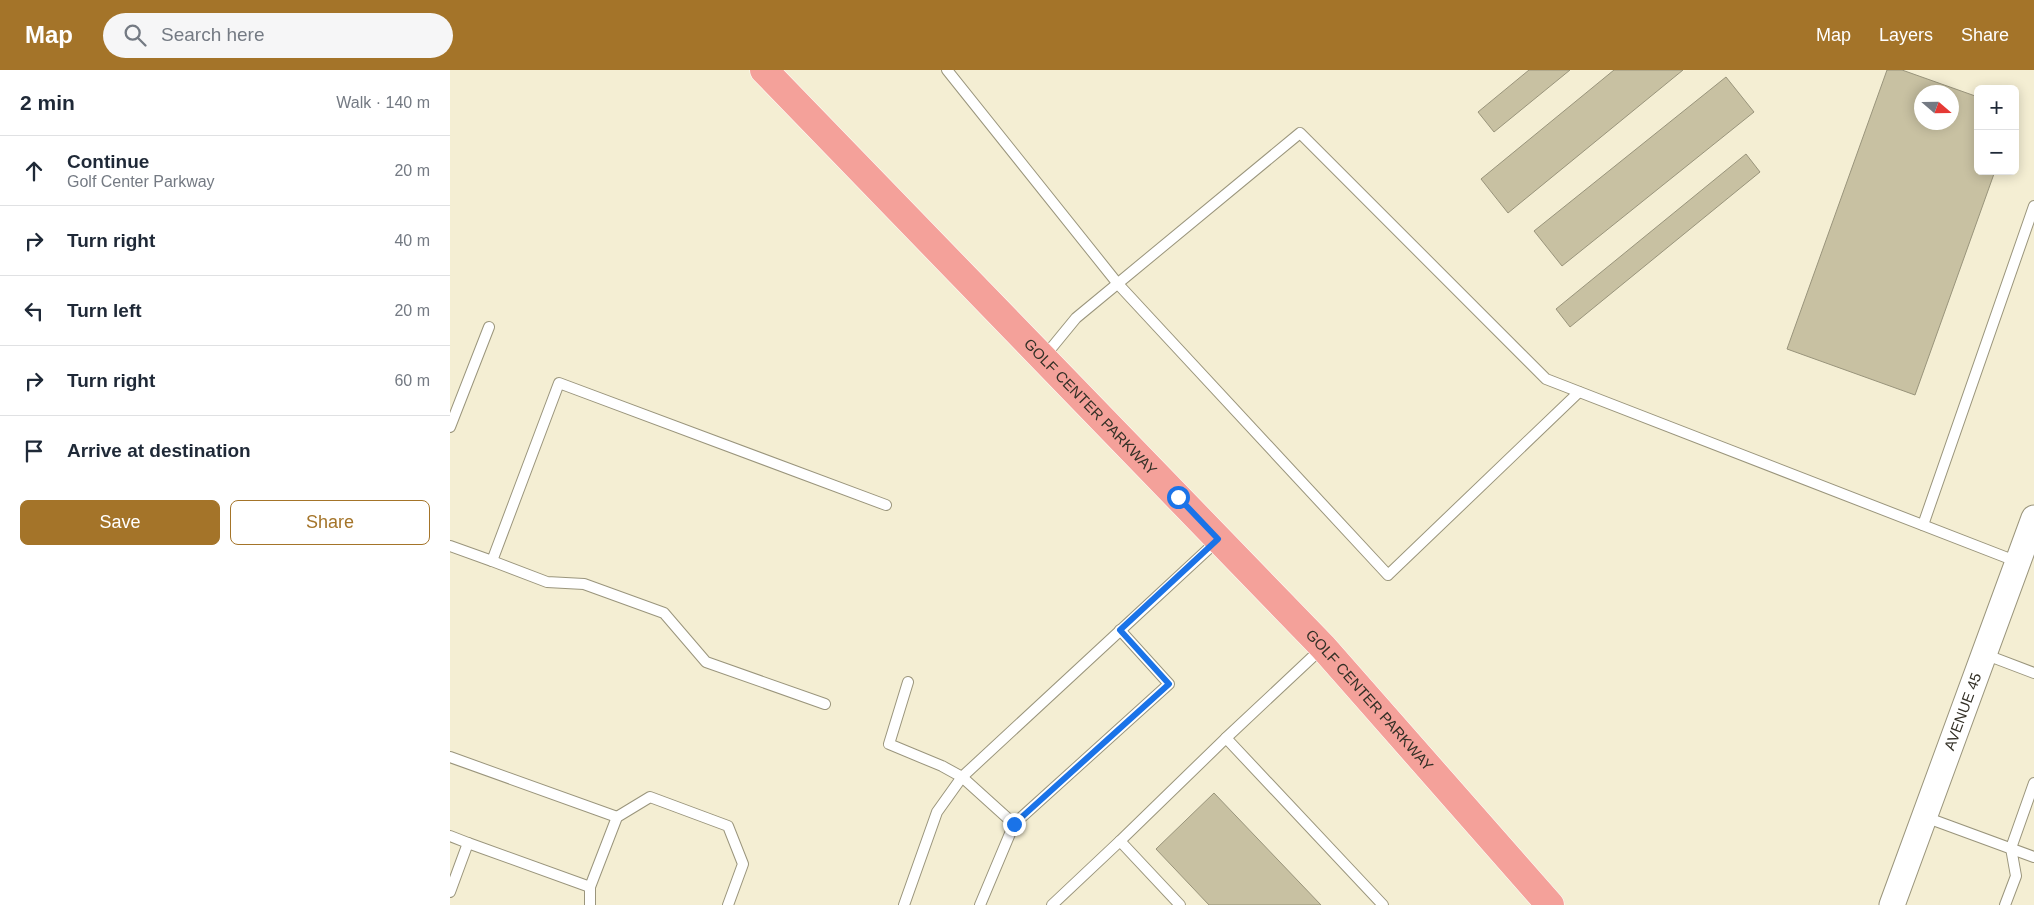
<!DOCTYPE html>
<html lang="en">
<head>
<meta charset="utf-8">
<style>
  :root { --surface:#fff; --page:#f6f6f7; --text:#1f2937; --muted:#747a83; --line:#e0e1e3; --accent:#a47429 }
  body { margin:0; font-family:Arial,sans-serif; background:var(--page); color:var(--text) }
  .controls { position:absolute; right:15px; top:15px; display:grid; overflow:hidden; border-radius:8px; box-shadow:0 2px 12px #0003 }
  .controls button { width:45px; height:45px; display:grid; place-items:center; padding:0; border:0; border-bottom:1px solid var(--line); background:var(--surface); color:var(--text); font:25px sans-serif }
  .compass { position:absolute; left:1464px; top:15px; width:45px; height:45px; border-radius:50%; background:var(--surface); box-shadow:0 2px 12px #0003; rotate:110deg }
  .stop { position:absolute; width:15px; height:15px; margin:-11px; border:4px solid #1a73e8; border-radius:50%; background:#fff }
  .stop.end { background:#1a73e8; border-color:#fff; box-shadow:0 1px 5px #0008 }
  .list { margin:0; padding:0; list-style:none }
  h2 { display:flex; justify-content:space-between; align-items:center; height:65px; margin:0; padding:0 20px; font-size:21px }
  h2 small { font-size:16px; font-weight:400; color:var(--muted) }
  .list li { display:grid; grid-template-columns:32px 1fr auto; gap:15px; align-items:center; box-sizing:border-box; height:70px; padding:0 20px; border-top:1px solid var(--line) }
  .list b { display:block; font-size:19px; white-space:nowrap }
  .list p { margin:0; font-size:16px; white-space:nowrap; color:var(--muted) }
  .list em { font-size:16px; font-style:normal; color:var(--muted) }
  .actions { display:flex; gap:10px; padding:15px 20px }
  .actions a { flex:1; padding:11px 0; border:1px solid var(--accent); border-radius:8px; text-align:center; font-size:18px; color:var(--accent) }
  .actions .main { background:var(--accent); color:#fff }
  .icon { flex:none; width:28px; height:28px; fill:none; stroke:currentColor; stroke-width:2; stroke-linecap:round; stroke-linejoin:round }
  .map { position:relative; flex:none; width:1584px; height:835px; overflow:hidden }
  header { display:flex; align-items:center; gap:30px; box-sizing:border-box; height:70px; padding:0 25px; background:var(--accent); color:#fff }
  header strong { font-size:24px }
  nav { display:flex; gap:28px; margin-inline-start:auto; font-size:18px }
  .search { width:350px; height:45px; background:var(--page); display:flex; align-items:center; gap:12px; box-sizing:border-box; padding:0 18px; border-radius:28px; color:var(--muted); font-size:19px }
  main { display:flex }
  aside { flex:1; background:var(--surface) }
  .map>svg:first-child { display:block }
</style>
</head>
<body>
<header>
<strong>Map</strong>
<div class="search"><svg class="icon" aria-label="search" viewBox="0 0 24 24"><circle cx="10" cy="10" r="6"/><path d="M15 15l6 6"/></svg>Search here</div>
<nav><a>Map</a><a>Layers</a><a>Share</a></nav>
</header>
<main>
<aside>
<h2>2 min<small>Walk · 140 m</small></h2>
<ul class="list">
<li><svg class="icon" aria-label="ahead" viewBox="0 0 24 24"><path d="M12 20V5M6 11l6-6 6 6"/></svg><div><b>Continue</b><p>Golf Center Parkway</p></div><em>20 m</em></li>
<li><svg class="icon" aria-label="right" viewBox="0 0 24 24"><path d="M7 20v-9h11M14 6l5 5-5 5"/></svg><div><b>Turn right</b></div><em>40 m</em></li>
<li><svg class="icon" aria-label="left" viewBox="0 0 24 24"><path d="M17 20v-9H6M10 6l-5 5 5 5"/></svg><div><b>Turn left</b></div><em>20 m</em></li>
<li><svg class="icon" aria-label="right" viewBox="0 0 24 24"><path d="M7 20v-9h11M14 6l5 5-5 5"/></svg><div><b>Turn right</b></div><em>60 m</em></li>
<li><svg class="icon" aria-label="arrive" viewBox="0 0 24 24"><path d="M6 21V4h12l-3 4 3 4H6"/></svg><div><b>Arrive at destination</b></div></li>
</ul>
<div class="actions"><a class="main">Save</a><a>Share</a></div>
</aside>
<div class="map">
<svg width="1584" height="835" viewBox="0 0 1584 835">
  <rect width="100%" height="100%" fill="#f4eed3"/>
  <g fill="#c8c1a2" stroke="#99947b" fill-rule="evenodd">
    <polygon points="1079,0 1120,0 1044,62 1028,42"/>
    <polygon points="1164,0 1233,0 1058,143 1031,109"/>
    <path d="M1437,0H1452L1528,27V101H1545L1465,325L1337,279ZM1472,22H1502V52H1472Z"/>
    <polygon points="1276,7 1304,42 1112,196 1084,161"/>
    <polygon points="1296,84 1310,102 1120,257 1106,239"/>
    <polygon points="764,723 871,835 759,835 706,779"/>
  </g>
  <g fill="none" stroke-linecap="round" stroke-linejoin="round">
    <defs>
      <g id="service">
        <polyline points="497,0 668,214 938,505 1129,322"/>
        <polyline points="594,287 626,248 850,63 1096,309 1568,492"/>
        <polyline points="0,357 39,257"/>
        <polyline points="1473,455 1584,136"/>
        <polyline points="0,476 42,491 109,313 436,435"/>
        <polyline points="42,491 97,512 134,514 214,543 256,592 375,634"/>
        <polyline points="1534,584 1584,603"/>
        <polyline points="458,612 439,674 492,696 512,707 564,754"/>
        <polyline points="776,668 872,578"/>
        <polyline points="0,687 167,747"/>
        <polyline points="1475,747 1584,787"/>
        <polyline points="0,766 18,773 0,822"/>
        <polyline points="670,771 776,668 933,835"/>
        <polyline points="18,773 140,817"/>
        <polyline points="140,835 140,817 167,747 200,727 278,756 293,794 278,835"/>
        <polyline points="454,835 487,742 512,707 768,470"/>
        <polyline points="530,835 564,754 719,614 670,560"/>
        <polyline points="602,835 670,771 730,835"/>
        <polyline points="1555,835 1566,806 1561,778 1584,713"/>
      </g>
      <g id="tertiary">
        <path id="s1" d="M1442,835L1584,448"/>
      </g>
      <g id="primary">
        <path id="s2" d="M314,0L873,577L1100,835"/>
      </g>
    </defs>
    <use href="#service" stroke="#9a957c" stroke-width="12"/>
    <use href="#tertiary" stroke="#9a957c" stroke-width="27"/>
    <use href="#primary" stroke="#fff" stroke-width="29"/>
    <use href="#service" stroke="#fff" stroke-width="10"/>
    <use href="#tertiary" stroke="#fff" stroke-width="25"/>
    <use href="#primary" stroke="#f4a19a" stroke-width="28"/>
  </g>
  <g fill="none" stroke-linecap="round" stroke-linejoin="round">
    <polyline stroke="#1a73e8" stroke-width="6" points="564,754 719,614 670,560 768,469 728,427"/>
  </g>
  <g text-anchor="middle" stroke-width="5" stroke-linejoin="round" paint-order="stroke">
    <g font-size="15" fill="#333026" stroke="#f4eed3">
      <text dy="5" stroke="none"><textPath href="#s2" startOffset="469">GOLF CENTER PARKWAY</textPath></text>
      <text dy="5" stroke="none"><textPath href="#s2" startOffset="874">GOLF CENTER PARKWAY</textPath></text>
      <text dy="5" stroke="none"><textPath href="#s1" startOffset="206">AVENUE 45</textPath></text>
    </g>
  </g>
</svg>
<div class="controls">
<button>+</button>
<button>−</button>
</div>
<svg class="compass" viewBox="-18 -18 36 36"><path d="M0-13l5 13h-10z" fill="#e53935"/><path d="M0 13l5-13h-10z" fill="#747a83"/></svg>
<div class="stop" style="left:728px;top:427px"></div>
<div class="stop end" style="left:564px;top:754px"></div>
</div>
</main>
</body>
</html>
